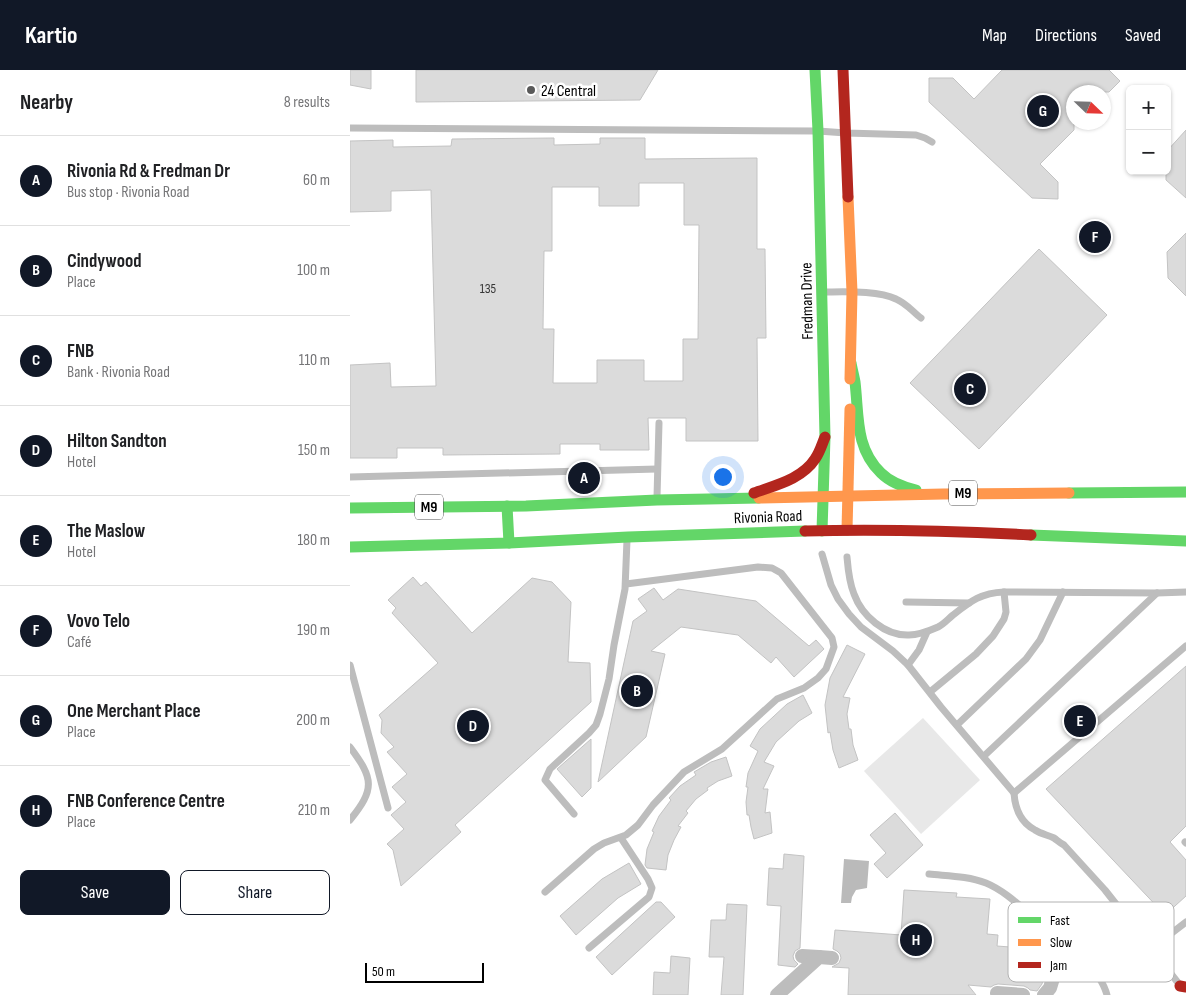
<!DOCTYPE html>
<html lang="en">
<head>
<meta charset="utf-8">
<style>
  :root { --surface:#fff; --page:#f2f2f2; --text:#202124; --muted:#757577; --line:#e0e0e0; --accent:#111827 }
  body { margin:0; font-family:"Sofia Sans Condensed",sans-serif; background:var(--page); color:var(--text) }
  .controls { position:absolute; right:15px; top:15px; display:grid; overflow:hidden; border-radius:8px; box-shadow:0 1px 4px #0004 }
  .controls button { width:45px; height:45px; display:grid; place-items:center; padding:0; border:0; border-bottom:1px solid var(--line); background:var(--surface); color:var(--text); font:25px sans-serif }
  .compass { position:absolute; left:716px; top:15px; width:45px; height:45px; border-radius:50%; background:var(--surface); box-shadow:0 1px 4px #0004; rotate:113deg }
  .scale { position:absolute; left:15px; bottom:12px; width:119px; box-sizing:border-box; padding-left:5px; border:2px solid #000; border-top:0; font-size:14px; line-height:18px; white-space:nowrap; color:#000; -webkit-text-stroke:4px #fff; paint-order:stroke }
  .you { position:absolute; left:372px; top:406px; width:18px; height:18px; margin:-12px; border:4px solid #fff; border-radius:50%; background:#1a73e8; box-shadow:0 0 0 8px #1a73e833 }
  .badge { display:grid; place-items:center; width:32px; height:32px; border-radius:50%; background:var(--accent); color:#fff; font-size:16px; font-weight:700 }
  .pin { position:absolute; translate:-50% -50%; border:2px solid #fff; box-shadow:0 1px 5px #0006 }
  .list { margin:0; padding:0; list-style:none }
  h2 { display:flex; justify-content:space-between; align-items:center; height:65px; margin:0; padding:0 20px; font-size:21px }
  h2 small { font-size:16px; font-weight:400; color:var(--muted) }
  .list li { display:grid; grid-template-columns:32px 1fr auto; gap:15px; align-items:center; box-sizing:border-box; height:90px; padding:0 20px; border-top:1px solid var(--line) }
  .list b { display:block; font-size:19px; white-space:nowrap }
  .list p { margin:0; font-size:16px; white-space:nowrap; color:var(--muted) }
  .list em { font-size:16px; font-style:normal; color:var(--muted) }
  .actions { display:flex; gap:10px; padding:15px 20px }
  .actions a { flex:1; padding:11px 0; border:1px solid var(--accent); border-radius:8px; text-align:center; font-size:18px; color:var(--accent) }
  .actions .main { background:var(--accent); color:#fff }
  .map { position:relative; flex:none; width:836px; height:925px; overflow:hidden }
  header { display:flex; align-items:center; gap:30px; box-sizing:border-box; height:70px; padding:0 25px; background:var(--accent); color:#fff }
  header strong { font-size:24px }
  nav { display:flex; gap:28px; margin-inline-start:auto; font-size:18px }
  main { display:flex }
  aside { flex:1; background:var(--surface) }
  .map>svg:first-child { display:block }
</style>
</head>
<body>
<header>
<strong>Kartio</strong>
<nav><a>Map</a><a>Directions</a><a>Saved</a></nav>
</header>
<main>
<aside>
<h2>Nearby<small>8 results</small></h2>
<ul class="list">
<li><span class="badge">A</span><div><b>Rivonia Rd &amp; Fredman Dr</b><p>Bus stop · Rivonia Road</p></div><em>60 m</em></li>
<li><span class="badge">B</span><div><b>Cindywood</b><p>Place</p></div><em>100 m</em></li>
<li><span class="badge">C</span><div><b>FNB</b><p>Bank · Rivonia Road</p></div><em>110 m</em></li>
<li><span class="badge">D</span><div><b>Hilton Sandton</b><p>Hotel</p></div><em>150 m</em></li>
<li><span class="badge">E</span><div><b>The Maslow</b><p>Hotel</p></div><em>180 m</em></li>
<li><span class="badge">F</span><div><b>Vovo Telo</b><p>Café</p></div><em>190 m</em></li>
<li><span class="badge">G</span><div><b>One Merchant Place</b><p>Place</p></div><em>200 m</em></li>
<li><span class="badge">H</span><div><b>FNB Conference Centre</b><p>Place</p></div><em>210 m</em></li>
</ul>
<div class="actions"><a class="main">Save</a><a>Share</a></div>
</aside>
<div class="map">
<svg width="836" height="925" viewBox="0 0 836 925">
  <rect width="100%" height="100%" fill="#fff"/>
  <polygon fill="#e8e8e8" points="573,648 630,710 571,764 514,701"/>
  <polygon fill="#bababa" points="494,789 519,791 517,818 506,820 502,827 501,833 491,833"/>
  <g fill="#dbdbdb" stroke="#c3c3c3" fill-rule="evenodd">
    <polygon points="0,0 21,0 21,19 0,15"/>
    <polygon points="66,0 308,0 290,30 66,32"/>
    <polygon points="652,0 759,0 770,11 759,22 724,22 724,60 690,94 708,112 708,129 682,128 579,32 579,8 603,8 624,29"/>
    <polygon points="836,60 836,128 816,110 816,101 817,81"/>
    <path d="M204,68V75L250,74V68H295V89L407,88V179H415L416,268H407L408,371H336V348H298L299,380H250V374H210V384L93,385V378H47V388H0V295L40,293L41,317L86,316L81,120L41,121V141L0,142V71L43,70V77L101,76L102,69ZM289,113H334V155H349L348,269H333V311H294V290H247V313H203L204,259H193L194,181H202V117H249V136H289Z"/>
    <polygon points="836,163 836,226 818,208 817,182"/>
    <polygon points="689,179 757,245 629,379 560,313"/>
    <polygon points="63,507 71,516 76,512 122,563 182,508 202,512 221,532 218,592 240,593 241,632 105,755 111,762 51,816 43,780 37,774 54,759 41,745 56,732 42,717 57,704 37,682 44,677 31,663 32,650 29,645 88,593 42,543 46,538 38,530"/>
    <polygon points="304,518 313,530 328,519 406,531 459,576 466,570 474,579 444,607 426,587 421,593 388,565 331,557 301,581 315,584 296,667 248,712 283,551 297,541 288,529"/>
    <polygon points="497,575 515,584 493,627 500,628 497,644 499,659 501,659 503,675 508,690 489,698 483,680 480,662 478,663 475,635 480,608"/>
    <polygon points="836,596 836,756 820,772 836,790 836,826 815,845 696,719"/>
    <polygon points="453,625 462,643 449,651 426,672 414,692 424,696 413,719 418,719 415,743 420,742 422,763 404,769 401,757 399,745 397,745 396,732 398,717 396,717 398,703 408,681 400,676 410,659 437,634"/>
    <polygon points="241,669 241,718 232,727 207,699"/>
    <polygon points="376,687 382,706 368,711 357,718 358,720 346,729 336,741 338,743 328,756 331,757 324,770 318,785 316,800 297,798 295,795 297,779 304,762 302,761 309,746 321,730 319,728 330,716 346,705 344,702 361,692"/>
    <polygon points="545,743 573,775 537,808 524,794 536,783 520,765"/>
    <polygon points="434,784 454,786 450,878 445,881 443,886 444,890 448,894 445,897 428,895 431,836 417,835 419,798 433,799"/>
    <polygon points="279,793 291,814 268,828 226,865 210,846 252,809"/>
    <polygon points="554,820 607,823 606,827 640,829 637,864 648,865 647,876 673,878 671,904 694,906 692,914 687,921 680,920 678,918 674,916 648,914 644,915 641,917 618,915 626,925 498,925 499,898 482,897 489,893 491,888 490,884 487,881 483,879 485,860 551,865"/>
    <polygon points="306,832 311,832 325,847 262,905 246,887"/>
    <polygon points="377,834 397,835 393,925 371,925 374,887 359,887 361,850 376,850"/>
    <polygon points="321,886 340,888 338,925 303,925 304,902 320,903"/>
  </g>
  <g fill="none" stroke-linecap="round" stroke-linejoin="round">
    <g stroke="#bdbdbd" stroke-width="7">
      <polyline points="0,58 468,61 496,63 566,65 575,68 582,72"/>
      <path d="M472,222C493,222 528,220 546,229C556,233 563,242 571,248"/>
      <polyline points="0,407 307,399"/>
      <polyline points="307,427 309,353"/>
      <path d="M472,484L481,515L488,529L499,544L511,557L543,581L558,595L591,637L664,723C665,739 670,752 685,760C691,764 698,765 704,768C707,770 710,773 714,775L755,820L829,914"/>
      <path d="M497,487C498,499 499,512 504,524C512,546 535,566 559,565C569,565 579,561 588,557C594,554 598,549 603,545C621,531 631,523 654,522L807,523L836,522"/>
      <polyline points="556,532 619,533"/>
      <polyline points="0,595 38,738"/>
      <polyline points="558,595 569,580 577,562"/>
      <polyline points="580,622 626,584 643,566 654,549 656,542 654,522"/>
      <polyline points="607,655 676,589 690,570 713,522"/>
      <path d="M0,677C24,709 25,719 0,750"/>
      <polyline points="634,686 807,523"/>
      <polyline points="664,723 836,576"/>
      <polyline points="224,744 195,710 200,699 239,663 246,655 250,644 259,609 264,575 275,519 277,470"/>
      <polyline points="835,772 836,773"/>
      <path d="M579,804C598,806 618,806 636,813C653,820 668,834 682,846C707,866 749,894 757,925"/>
      <polyline points="195,822 244,779 254,773 276,765 288,755 303,735 334,702 372,679 427,629 454,618 468,608 476,599 484,577 482,568 431,503 422,498 408,497 276,514"/>
      <polyline points="239,878 299,827 302,818 298,809 271,768"/>
      <polyline points="801,879 836,852"/>
    </g>
    <g stroke="#bdbdbd" stroke-width="14">
      <polyline points="452,886 469,887"/>
      <polyline points="647,923 673,925"/>
      <polyline points="427,925 469,887 482,888"/>
      <polyline points="694,925 700,918 707,895 723,878"/>
    </g>
    <g stroke="#63d668" stroke-width="11">
      <polyline points="465,0 468,61 475,367 472,461"/>
      <path d="M501,293C502,299 504,306 505,312C509,346 505,378 531,403C541,413 553,417 566,420"/>
      <polyline points="719,423 836,422"/>
      <polyline points="157,436 159,473"/>
      <polyline points="0,438 176,436 307,430 409,428"/>
      <polyline points="681,465 836,471"/>
      <polyline points="0,477 159,473 278,467 455,461"/>
    </g>
    <g stroke="#ff974d" stroke-width="11">
      <polyline points="498,127 502,222 500,309"/>
      <polyline points="409,428 593,424 719,423"/>
      <polyline points="497,460 500,339"/>
    </g>
    <g stroke="#b3261e" stroke-width="11">
      <polyline points="493,0 498,127"/>
      <path d="M404,423C426,415 452,409 465,389C470,382 472,374 475,367"/>
      <path d="M455,461C530,459 605,461 681,465"/>
      <polyline points="830,916 836,917"/>
    </g>
  </g>
  <circle fill="#595959" stroke="#fff" stroke-width="2" cx="181" cy="20" r="5"/>
  <g text-anchor="middle" stroke-width="5" stroke-linejoin="round" paint-order="stroke">
    <g font-size="14" fill="#373737">
      <text x="138" y="223">135</text>
    </g>
    <g fill="#fff" stroke="#4c4c4c" stroke-width="1">
      <rect x="599" y="410.5" width="28" height="25" rx="4"/>
      <rect x="65" y="424.5" width="28" height="25" rx="4"/>
    </g>
    <g font-size="15" font-weight="bold" fill="#000">
      <text x="613" y="428">M9</text>
      <text x="79" y="442">M9</text>
    </g>
    <g font-size="16" fill="#000" stroke="#fff" text-anchor="start">
      <text x="191" y="26">24 Central</text>
    </g>
    <g font-size="16" fill="#000" stroke="#fff">
      <text transform="translate(456 231) rotate(-91)" y="6">Fredman Drive</text>
      <text transform="translate(418 446) rotate(-2)" y="6">Rivonia Road</text>
    </g>
  </g>
  <rect x="658" y="832" width="166" height="80" rx="8" fill="#fff" stroke="#b2b2b2" stroke-width="1"/>
  <rect x="668" y="847" width="23" height="6" fill="#63d668"/>
  <rect x="668" y="869" width="23" height="7" fill="#ff974d"/>
  <rect x="668" y="892" width="23" height="6" fill="#b3261e"/>
  <g font-size="14" fill="#000">
    <text x="700" y="855">Fast</text>
    <text x="700" y="877">Slow</text>
    <text x="700" y="900">Jam</text>
  </g>
</svg>
<div class="controls">
<button>+</button>
<button>−</button>
</div>
<svg class="compass" viewBox="-18 -18 36 36"><path d="M0-13l5 13h-10z" fill="#e53935"/><path d="M0 13l5-13h-10z" fill="#757577"/></svg>
<div class="scale">50 m</div>
<div class="you"></div>
<div class="pin badge" style="left:234px;top:408px">A</div>
<div class="pin badge" style="left:287px;top:621px">B</div>
<div class="pin badge" style="left:620px;top:319px">C</div>
<div class="pin badge" style="left:123px;top:656px">D</div>
<div class="pin badge" style="left:730px;top:651px">E</div>
<div class="pin badge" style="left:745px;top:167px">F</div>
<div class="pin badge" style="left:693px;top:41px">G</div>
<div class="pin badge" style="left:566px;top:870px">H</div>
</div>
</main>
</body>
</html>
